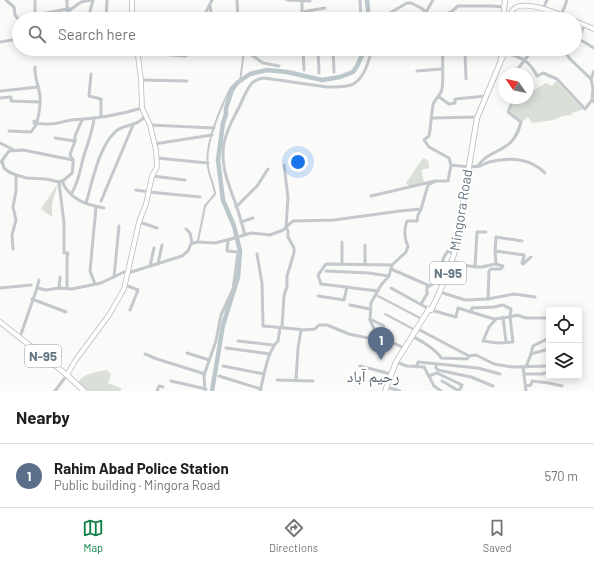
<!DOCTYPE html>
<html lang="en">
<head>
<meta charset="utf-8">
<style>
  :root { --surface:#fff; --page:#f2f2f2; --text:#202124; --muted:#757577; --line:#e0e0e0; --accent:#0b8043 }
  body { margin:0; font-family:Barlow,"Noto Naskh Arabic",sans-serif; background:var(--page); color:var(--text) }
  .controls { position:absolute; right:12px; bottom:12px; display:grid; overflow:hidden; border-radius:4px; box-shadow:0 2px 10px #0003 }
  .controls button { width:36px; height:36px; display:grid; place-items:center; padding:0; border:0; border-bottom:1px solid var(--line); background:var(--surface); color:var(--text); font:20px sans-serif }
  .compass { position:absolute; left:498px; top:68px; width:36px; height:36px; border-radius:50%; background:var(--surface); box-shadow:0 2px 10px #0003; rotate:304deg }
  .you { position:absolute; left:298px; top:162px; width:14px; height:14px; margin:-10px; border:3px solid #fff; border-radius:50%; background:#1a73e8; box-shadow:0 0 0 6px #1a73e833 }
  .badge { display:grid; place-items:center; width:26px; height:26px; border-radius:50%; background:var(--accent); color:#fff; font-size:13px; font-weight:700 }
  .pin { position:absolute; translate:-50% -33px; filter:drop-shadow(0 1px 2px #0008) }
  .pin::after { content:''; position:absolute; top:21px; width:14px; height:12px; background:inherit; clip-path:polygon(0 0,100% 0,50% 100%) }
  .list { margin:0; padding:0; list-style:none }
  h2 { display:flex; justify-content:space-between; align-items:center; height:52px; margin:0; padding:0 16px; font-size:17px }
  h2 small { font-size:13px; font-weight:400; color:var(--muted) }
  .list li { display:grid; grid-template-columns:26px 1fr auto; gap:12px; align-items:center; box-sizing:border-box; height:64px; padding:0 16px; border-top:1px solid var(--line) }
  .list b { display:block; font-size:15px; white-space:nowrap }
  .list p { margin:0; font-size:13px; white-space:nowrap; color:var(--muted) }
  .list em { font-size:13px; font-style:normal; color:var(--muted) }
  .icon { flex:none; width:22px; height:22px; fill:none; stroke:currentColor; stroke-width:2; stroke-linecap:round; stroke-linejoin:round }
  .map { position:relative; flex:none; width:594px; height:391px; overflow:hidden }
  .search { position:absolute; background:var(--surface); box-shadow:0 2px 10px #0003; left:12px; right:12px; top:12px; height:44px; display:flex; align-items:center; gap:10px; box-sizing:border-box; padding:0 14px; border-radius:22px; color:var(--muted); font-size:15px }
  .sheet { height:116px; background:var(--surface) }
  nav { display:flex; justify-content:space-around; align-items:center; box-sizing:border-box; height:56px; border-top:1px solid var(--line); background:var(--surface); font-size:11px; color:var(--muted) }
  nav a { display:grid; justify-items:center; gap:2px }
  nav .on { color:var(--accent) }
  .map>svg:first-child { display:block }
</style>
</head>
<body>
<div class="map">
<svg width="594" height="391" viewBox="0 0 594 391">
  <rect width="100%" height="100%" fill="#fafaf8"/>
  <g fill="#dadfd7">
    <polygon points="528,81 534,90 546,83 552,86 556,81 583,109 572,113 572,115 563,116 554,120 532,123 528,117 522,122 509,112 515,98 528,98"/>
    <polygon points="423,158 428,160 429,168 421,170 424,182 410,186 406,183"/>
    <polygon points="58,183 52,204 52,217 41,209"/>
    <path d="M107,370L111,374L108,383L121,388V391H88L78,382C85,373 96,372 107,370Z"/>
  </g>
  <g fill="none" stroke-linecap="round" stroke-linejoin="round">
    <g stroke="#bbc7cb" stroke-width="4.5">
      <polyline points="367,0 369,19"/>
      <polyline points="212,391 223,325 238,277 240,251 234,226 223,200 218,160 223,123 226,114 226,108 232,90 237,83 250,74 267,70 287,72 322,80 340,77 353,72 357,66 365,49"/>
    </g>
    <defs>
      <g id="secondary">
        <polyline points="132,0 132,19"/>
        <path d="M509,19C510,15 511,10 515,8C527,0 559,14 571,19"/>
        <polyline points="575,21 594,29"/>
        <polyline points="501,61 507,49"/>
        <polyline points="67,375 75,361 109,315 124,289 139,222 146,204 152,176 157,167 156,150 150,125 142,108 141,80 138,56 135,52 134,49"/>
      </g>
      <g id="primary">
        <polyline points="503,19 505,0"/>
        <path d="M385,391L396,362L429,309L431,310C441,290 449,272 455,251L477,118L500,63L503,49"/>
      </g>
      <polyline id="trunk" points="0,322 67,375 84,391"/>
    </defs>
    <use href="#secondary" stroke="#b3babf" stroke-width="5.5"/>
    <use href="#primary" stroke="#b5babe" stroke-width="6"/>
    <use href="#trunk" stroke="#b4b9bd" stroke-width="6"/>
    <g stroke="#c3c8cc" stroke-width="2">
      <path d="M198,241L205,206L215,194C214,184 209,176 208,167C204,144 221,107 231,87L235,84L240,82L244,51"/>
      <polyline points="376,295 422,319"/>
      <polyline points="385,314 415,330"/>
    </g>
    <g stroke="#c3c8cc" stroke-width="3">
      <polyline points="6,0 14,7 15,15 18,19 19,19"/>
      <polyline points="67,0 67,7 69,9"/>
      <polyline points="237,0 238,19"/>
      <polyline points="287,0 310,1"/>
      <polyline points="360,0 361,19"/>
      <polyline points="302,1 302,19"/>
      <polyline points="210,6 212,19"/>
      <polyline points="543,9 547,0"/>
      <polyline points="511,11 521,19"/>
      <polyline points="302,12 325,8"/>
      <polyline points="426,12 433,0"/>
      <polyline points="35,13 35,0"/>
      <polyline points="19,19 30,15 41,14 67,9 70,10"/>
      <polyline points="57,19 81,2 91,0"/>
      <polyline points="88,19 93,0"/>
      <polyline points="106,19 107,0"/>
      <polyline points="197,19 204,16 212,0"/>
      <polyline points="316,19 316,18 327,14 331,16 347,19"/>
      <polyline points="384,19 388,14 407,3 411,3 421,8 434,18"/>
      <polyline points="424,19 439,17 451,12 458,6 493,6 503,7"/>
      <polyline points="544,19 546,10"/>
      <polyline points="560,19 567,0"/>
      <polyline points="584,25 579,39 594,48"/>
      <polyline points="0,42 19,39"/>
      <polyline points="243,49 263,63 279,66"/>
      <polyline points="303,49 304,70"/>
      <polyline points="318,49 319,73"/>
      <polyline points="333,49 334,72"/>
      <path d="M442,49C443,53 443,86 442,89C441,95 434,100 433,105C431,116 431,126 429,136L424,140L429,147L449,158L451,165"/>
      <polyline points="563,49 570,59 591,79"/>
      <polyline points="135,52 186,56"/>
      <path d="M506,53C522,58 529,60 537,76L543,73L557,79L585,109L592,100"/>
      <polyline points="417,71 442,69"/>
      <polyline points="594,71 591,79 593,88 592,100 594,102"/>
      <polyline points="91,74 89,96 101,99 101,116"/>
      <polyline points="514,74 533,49"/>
      <polyline points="466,79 465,53 502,52"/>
      <polyline points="141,80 187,81"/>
      <polyline points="1,91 38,87"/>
      <polyline points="439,97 449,104 455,103 455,99 486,96"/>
      <polyline points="0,98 11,97 11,101 39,102"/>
      <polyline points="433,118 478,117"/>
      <path d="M34,123C39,124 45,124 50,124C57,124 64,121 71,120C95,119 119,115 142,108"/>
      <polyline points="150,125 214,128"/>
      <path d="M9,131L31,132L36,125L34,121L37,122C39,114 41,105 40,96C39,86 34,76 35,67"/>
      <polyline points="55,138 75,141"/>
      <polyline points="0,143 14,150"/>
      <polyline points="154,144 212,135"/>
      <polyline points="157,158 208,163"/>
      <polyline points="2,161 4,168 9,172 16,175 27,178 46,179 59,182 64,180 72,173 73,166 73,160 70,155 71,152 75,141 75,136 82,120"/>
      <polyline points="1,162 9,151 23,150 73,160"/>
      <path d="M478,166C486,153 501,152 511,142C517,136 519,129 521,122L508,112L514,98"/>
      <polyline points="152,176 185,180"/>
      <path d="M62,181C69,199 86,205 104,208"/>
      <polyline points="59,182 64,223 64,253 68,253 67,258 67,288"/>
      <polyline points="136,190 149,192 200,197"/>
      <path d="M71,194C80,181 80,167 85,152C89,140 93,130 94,118"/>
      <polyline points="371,196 435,181"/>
      <polyline points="101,201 133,125"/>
      <path d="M86,203C93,180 98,149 115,132C124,123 136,128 145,116"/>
      <polyline points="236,207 257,186 268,169"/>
      <polyline points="139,222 157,228"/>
      <polyline points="241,222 253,218"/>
      <polyline points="186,229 190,233 192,243"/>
      <path d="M245,235C242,224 239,213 235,202C228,183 220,164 224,143C227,128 235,116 241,103C247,91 250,79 264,78L327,87C335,87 348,88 355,83C365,76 369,60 372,49"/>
      <path d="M231,239L251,233L270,235L283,230L293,221L334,220L400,211L421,209L428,185L436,181H448L451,165C460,166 471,168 480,166C483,165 486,163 489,162C509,157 529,157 545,173"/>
      <polyline points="342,242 342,263"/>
      <polyline points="13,249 12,235 16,220 13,207 16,191 16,175"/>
      <polyline points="495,251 496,237 522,241"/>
      <polyline points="257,254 262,283 263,326 296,329 303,330 315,329 319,325 327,325 349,334 396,344 404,348"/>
      <path d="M452,262C462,265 471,267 481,267C492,266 492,262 503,266L501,269H491L489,271L488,299"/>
      <polyline points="158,264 162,245"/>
      <polyline points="365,264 365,245"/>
      <polyline points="496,264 495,251 524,255 524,257 522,263 523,264 531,257"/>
      <polyline points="150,266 154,248"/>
      <polyline points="475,267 477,232 486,232"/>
      <polyline points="391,269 430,286"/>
      <polyline points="326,271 369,273 389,276"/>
      <polyline points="114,277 119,226"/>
      <polyline points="39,280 37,288 46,290 59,288 72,289 101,283 124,272 128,273 182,256 188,251 191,244 197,242 215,243 231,239"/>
      <polyline points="95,284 90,271 96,207"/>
      <polyline points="125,285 138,290 130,310"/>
      <polyline points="0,288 31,285"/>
      <polyline points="59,288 60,277"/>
      <polyline points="391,288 429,309"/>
      <polyline points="378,291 321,284 318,275 326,264 392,265"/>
      <polyline points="440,292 465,300 488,299 514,294 535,297"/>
      <polyline points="318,296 344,300 347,287"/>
      <polyline points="32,299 66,312"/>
      <path d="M421,304L427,294V287C443,280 439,272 443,260C443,257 446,254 448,251L454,254"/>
      <polyline points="350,305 370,309"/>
      <polyline points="431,310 456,317 458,308 494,319 510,317 511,309 503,305 494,307 472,308 471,312"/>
      <polyline points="503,317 506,342"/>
      <polyline points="370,319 384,326"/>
      <polyline points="496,319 489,327 483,341 498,343 513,342 510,317 517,315 526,318 549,318"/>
      <polyline points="416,328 469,356"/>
      <path d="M411,336C419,339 438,351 441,358L467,359L469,356L476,355L494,364L512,367L549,366"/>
      <polyline points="20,337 37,288"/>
      <path d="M376,340L377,335L370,320L371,303L381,285L389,276L392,265L406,252L408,246C404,239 404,228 407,221H417L418,215L421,209"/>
      <polyline points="238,341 273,345"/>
      <polyline points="226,348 270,354"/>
      <polyline points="187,353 209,360"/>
      <polyline points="145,354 157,359 205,374"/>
      <polyline points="531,354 549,349"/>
      <polyline points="396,362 407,366 424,367 434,386 441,391"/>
      <polyline points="436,365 436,368 438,370 471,377 493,386"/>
      <polyline points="223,366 264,374"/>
      <polyline points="360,366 391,374"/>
      <polyline points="416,367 418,362 478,368 500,374"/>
      <polyline points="523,367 526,391"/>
      <polyline points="526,367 531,354 533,346 549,338"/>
      <polyline points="524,374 542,374 549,372"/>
      <polyline points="219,376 261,389"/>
      <polyline points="429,376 437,373 462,385 459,391"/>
      <polyline points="277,380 313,381"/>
      <polyline points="296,380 298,348 301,330"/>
      <polyline points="171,381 206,389"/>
      <polyline points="442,381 459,391"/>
      <polyline points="526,386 531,385 532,381 549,383 562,386"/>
      <polyline points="386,387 400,391"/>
      <polyline points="55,391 67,375"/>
      <polyline points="157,391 159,386 163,387"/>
      <polyline points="205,391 204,375 216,341 221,315 233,289 238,252 227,251 228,240"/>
      <path d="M260,391C264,377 267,351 278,341L280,328L282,327L284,296L287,286V276L294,253V248L288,237V231L286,228L288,197L284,165"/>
    </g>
    <use href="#secondary" stroke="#fff" stroke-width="4"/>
    <use href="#primary" stroke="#fff" stroke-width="4.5"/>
    <use href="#trunk" stroke="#fff" stroke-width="4.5"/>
  </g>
  <g text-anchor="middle" stroke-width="4" stroke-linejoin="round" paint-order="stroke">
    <g fill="#fff" stroke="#939fa8" stroke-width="1">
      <rect x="430" y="262" width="36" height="22" rx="3"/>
      <rect x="25" y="345" width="36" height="22" rx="3"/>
    </g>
    <g font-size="13" font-weight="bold" fill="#657683">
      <text x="448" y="278">N-95</text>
      <text x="43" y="361">N-95</text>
    </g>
    <g font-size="14" fill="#657683" stroke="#fff">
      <text transform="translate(461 210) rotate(-81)" y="5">Mingora Road</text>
    </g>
    <g font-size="16" fill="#57646e" stroke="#fff">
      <text x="373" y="382">رحیم آباد</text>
    </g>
  </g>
</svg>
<div class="controls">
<button><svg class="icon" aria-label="locate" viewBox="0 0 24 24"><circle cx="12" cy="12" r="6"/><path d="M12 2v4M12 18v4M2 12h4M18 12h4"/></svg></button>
<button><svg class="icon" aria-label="layers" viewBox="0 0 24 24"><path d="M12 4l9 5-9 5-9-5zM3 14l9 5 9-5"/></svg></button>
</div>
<svg class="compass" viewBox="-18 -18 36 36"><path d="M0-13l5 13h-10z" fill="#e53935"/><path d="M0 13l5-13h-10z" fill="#757577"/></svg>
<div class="you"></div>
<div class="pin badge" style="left:381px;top:360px;background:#5c6f8a">1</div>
<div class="search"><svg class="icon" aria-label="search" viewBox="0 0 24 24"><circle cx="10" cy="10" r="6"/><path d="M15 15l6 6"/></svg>Search here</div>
</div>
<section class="sheet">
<h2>Nearby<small></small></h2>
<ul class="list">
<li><span class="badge" style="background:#5c6f8a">1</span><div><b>Rahim Abad Police Station</b><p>Public building · Mingora Road</p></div><em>570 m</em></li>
</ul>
</section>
<nav>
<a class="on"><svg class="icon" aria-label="map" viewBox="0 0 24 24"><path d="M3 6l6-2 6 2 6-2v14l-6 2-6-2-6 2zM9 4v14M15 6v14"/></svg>Map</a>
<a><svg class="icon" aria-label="directions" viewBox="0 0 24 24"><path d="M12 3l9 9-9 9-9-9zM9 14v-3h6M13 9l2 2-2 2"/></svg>Directions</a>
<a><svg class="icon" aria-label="saved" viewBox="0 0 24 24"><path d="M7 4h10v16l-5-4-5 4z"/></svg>Saved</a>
</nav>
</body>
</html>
